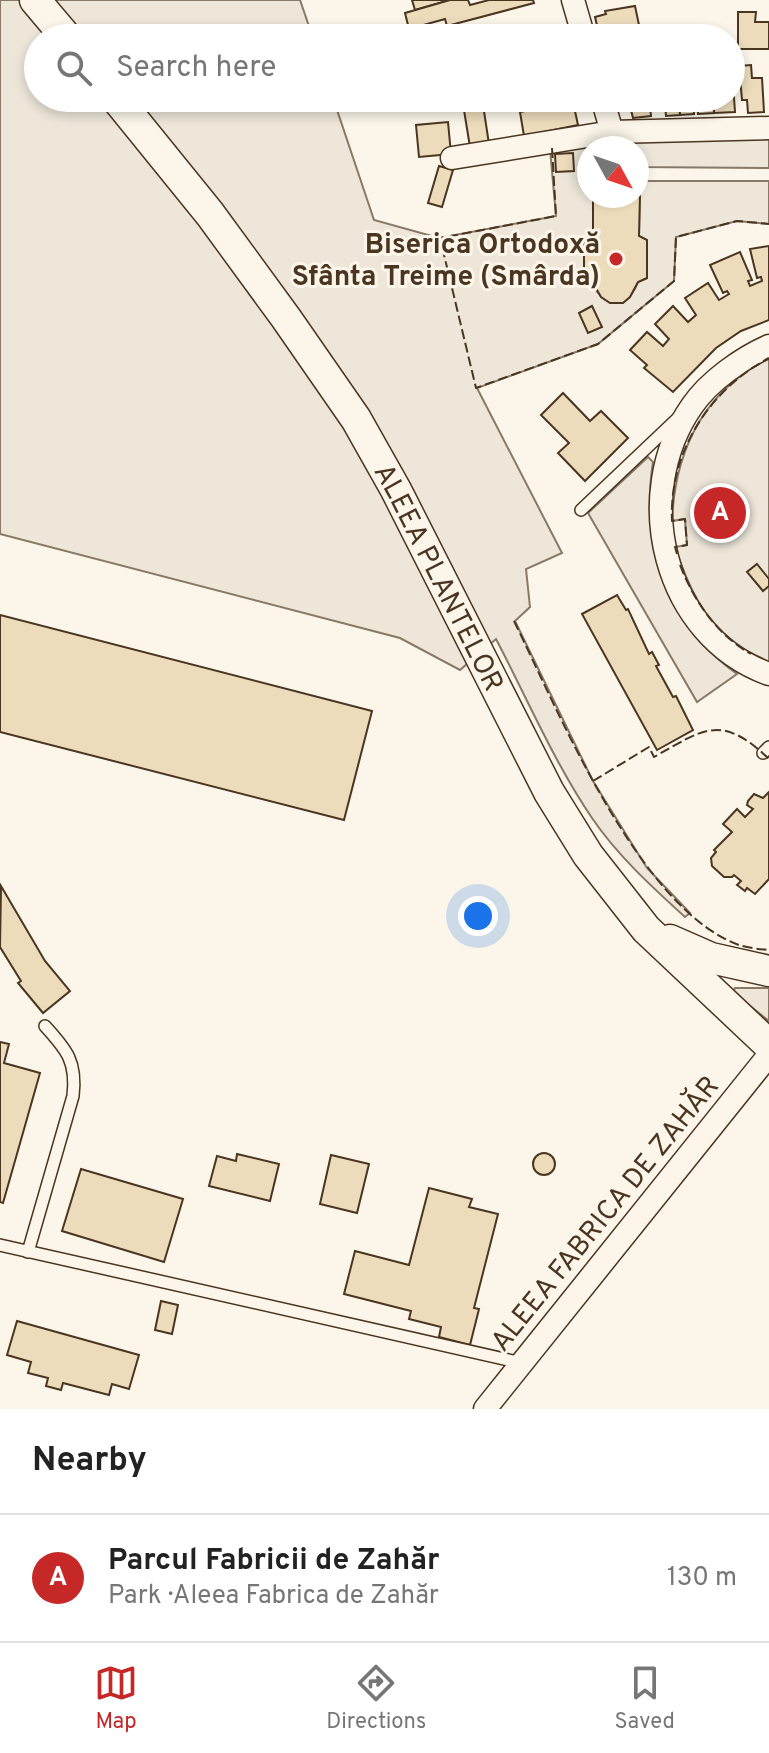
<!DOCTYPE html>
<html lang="en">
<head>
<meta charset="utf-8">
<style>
  :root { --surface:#fff; --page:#f2f2f2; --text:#222; --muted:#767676; --line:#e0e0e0; --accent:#c62828 }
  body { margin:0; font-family:Overpass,sans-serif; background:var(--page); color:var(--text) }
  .compass { position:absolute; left:577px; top:136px; width:72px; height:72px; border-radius:50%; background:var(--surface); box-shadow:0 4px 12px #0003; rotate:130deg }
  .you { position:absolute; left:478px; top:916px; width:28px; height:28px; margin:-20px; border:6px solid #fff; border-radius:50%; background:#1a73e8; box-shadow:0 0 0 12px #1a73e833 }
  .badge { display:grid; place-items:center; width:52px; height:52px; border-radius:50%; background:var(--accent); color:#fff; font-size:26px; font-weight:700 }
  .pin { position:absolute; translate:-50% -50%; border:4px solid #fff; box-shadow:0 2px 8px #0006 }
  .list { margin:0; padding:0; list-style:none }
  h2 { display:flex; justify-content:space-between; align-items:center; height:104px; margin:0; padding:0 32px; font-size:34px }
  h2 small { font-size:26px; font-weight:400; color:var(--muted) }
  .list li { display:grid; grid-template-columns:52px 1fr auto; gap:24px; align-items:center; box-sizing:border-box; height:128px; padding:0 32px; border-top:2px solid var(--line) }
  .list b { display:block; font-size:30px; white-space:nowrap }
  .list p { margin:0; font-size:26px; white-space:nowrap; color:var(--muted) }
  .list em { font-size:26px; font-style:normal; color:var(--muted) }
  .icon { flex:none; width:44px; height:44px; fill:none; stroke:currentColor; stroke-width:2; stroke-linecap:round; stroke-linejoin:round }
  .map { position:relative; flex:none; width:769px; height:1409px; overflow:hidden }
  .search { position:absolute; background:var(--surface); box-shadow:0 4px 12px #0003; left:24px; right:24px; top:24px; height:88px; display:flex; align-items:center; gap:20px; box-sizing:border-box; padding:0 28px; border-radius:44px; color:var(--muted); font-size:30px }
  .sheet { height:232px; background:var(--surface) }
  nav { display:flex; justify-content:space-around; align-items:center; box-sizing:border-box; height:112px; border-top:2px solid var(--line); background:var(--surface); font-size:22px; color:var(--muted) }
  nav a { display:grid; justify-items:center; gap:4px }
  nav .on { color:var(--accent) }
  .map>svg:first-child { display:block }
</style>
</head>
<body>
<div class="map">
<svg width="769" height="1409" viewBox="0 0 769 1409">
  <rect width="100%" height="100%" fill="#fbf6e9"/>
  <g fill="#ede6d9" stroke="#887966" stroke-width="2">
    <path d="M0,0H300L313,38H38V98H333L374,220L439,238L556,216L550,149L608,143V148H589V196H593V236L584,239V277C592,283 593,288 600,295C615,311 632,299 638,282L647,278V240L639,236L640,181H769V224L737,221L676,237L674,281L598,344L477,388L562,553L526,569L530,607L515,621L593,781L647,868L690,913L685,917C652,887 617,855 592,818C554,762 527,698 496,639L460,670L400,638L0,534Z"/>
    <polygon points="769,139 769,168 637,167 637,148 621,148 621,142"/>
    <path d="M769,358V662C758,656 745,651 735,644C703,620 687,583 675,547L687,545L685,519L672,521C675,449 704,392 769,358Z"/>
    <path d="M648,457L653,462C640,549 665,622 737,674L697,702L588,513Z"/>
    <polygon points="735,988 769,988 769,1021 736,995 733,992"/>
  </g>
  <g fill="#ecdcbc" stroke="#4a3520" stroke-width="2">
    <polygon points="412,0 450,0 415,10"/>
    <polygon points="450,0 468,0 470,5 489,0 533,0 534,3 447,26 445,19 409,29 405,13"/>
    <polygon points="635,6 639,25 599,34 595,17 606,14 605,11"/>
    <polygon points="738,12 756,12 755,22 769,22 769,49 738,49"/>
    <polygon points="731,55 735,112 714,113 713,98 731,98"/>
    <polygon points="751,65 752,78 762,78 764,112 748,113 747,100 742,100 739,66"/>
    <polygon points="462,98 482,98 489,144 470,147"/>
    <polygon points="628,98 649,98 651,116 633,118"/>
    <polygon points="658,98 679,98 680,115 666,116 665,104 659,105"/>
    <polygon points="679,98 693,98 694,114 680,115"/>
    <polygon points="697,98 713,98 714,113 698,114"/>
    <polygon points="573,102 578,125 524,136 520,112"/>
    <polygon points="448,122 451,154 419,157 416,125"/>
    <polygon points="573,153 574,171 556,172 555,154"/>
    <polygon points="439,166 453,170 442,207 428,203"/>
    <polygon points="637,193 640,193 639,236 647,240 647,278 638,282 630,297 623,303 610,303 601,297 592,281 584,277 584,239 593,236 593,196 637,196"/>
    <polygon points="769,246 769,320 741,331 716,348 673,392 644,368 647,365 630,350 647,332 663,346 669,339 655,324 673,306 688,322 696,315 685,298 708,283 719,300 729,294 727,291 723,293 710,265 740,252 752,280 748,281 750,286 762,281 761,277 757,278 750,249"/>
    <polygon points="592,306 602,327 588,333 579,313"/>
    <polygon points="563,393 590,421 601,411 628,438 585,481 558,453 569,443 541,415"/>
    <polygon points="757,564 769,579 769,586 763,591 747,572"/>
    <polygon points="617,595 626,610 628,609 649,654 652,652 659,665 656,666 673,697 676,696 693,730 657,750 582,614"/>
    <polygon points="0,615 372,711 344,820 0,732"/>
    <polygon points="769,792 769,879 755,894 747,888 745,891 737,885 741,881 734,875 732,877 724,877 712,866 711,858 716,852 714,850 732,832 723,824 737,809 745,817 753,809 747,805 748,801 754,794 763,798"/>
    <polygon points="1,886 45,961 70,991 43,1013 18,983 21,981 0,947"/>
    <polygon points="0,1042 9,1044 4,1063 40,1073 3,1203 0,1202"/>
    <circle cx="544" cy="1164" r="11"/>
    <polygon points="237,1154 279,1164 270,1201 209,1186 217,1156 236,1161"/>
    <polygon points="331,1155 369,1164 357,1213 320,1204"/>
    <polygon points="81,1169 183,1199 164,1262 62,1231"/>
    <polygon points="429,1188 472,1199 469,1207 498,1214 474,1308 479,1309 470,1345 439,1337 441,1327 409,1319 411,1311 344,1294 355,1251 409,1265"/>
    <polygon points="161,1301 178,1305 172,1334 155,1330"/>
    <polygon points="17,1321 139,1355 129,1389 112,1384 109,1395 63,1383 61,1390 46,1386 48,1378 28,1373 31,1362 7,1355"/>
  </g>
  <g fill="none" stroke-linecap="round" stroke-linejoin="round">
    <defs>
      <g id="lane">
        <polyline points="612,132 614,148"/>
        <polyline points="581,510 678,418"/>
        <polyline points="763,753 769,747"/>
        <polyline points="0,1245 522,1363"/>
        <path d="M28,1252L73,1096C77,1062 67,1050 45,1026"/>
      </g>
      <g id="street">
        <polyline points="573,0 584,38"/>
        <polyline points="602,98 612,132"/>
        <polyline points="452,158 612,132 769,128"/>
        <path d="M769,346C742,358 709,381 692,406C630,495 663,636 769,674"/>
        <polyline points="485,1409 769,1055"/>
      </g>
      <g id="secondary">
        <polyline points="35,0 67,38"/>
        <path id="s1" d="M116,98L210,214L286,318L356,419L396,490L549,792L588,855L646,929L769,1045"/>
        <polyline points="670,940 711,958 769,971"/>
      </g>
    </defs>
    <use href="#lane" stroke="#4a3520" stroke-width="14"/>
    <use href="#street" stroke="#4a3520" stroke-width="25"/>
    <use href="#secondary" stroke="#4a3520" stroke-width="33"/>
    <use href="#lane" stroke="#fbf6e9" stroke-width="11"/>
    <use href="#street" stroke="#fbf6e9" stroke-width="22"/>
    <use href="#secondary" stroke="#fbf6e9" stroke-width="30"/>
    <g stroke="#4a3520" stroke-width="2" stroke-dasharray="10 4" stroke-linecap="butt">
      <polyline points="552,148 556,216 440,238 476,388 598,344 674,281 676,237 737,221 769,224"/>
      <path d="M677,554L675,547L687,545L685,519L672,521C669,452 709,390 769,358"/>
      <path d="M680,565C694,601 717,635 751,654"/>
      <path d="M514,621C559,712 639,909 739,945C748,948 759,949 769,950"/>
      <path d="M593,781L649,747L654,757C704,729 721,713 769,759"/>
    </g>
  </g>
  <circle fill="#c62828" stroke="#fbf6e9" stroke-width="3" cx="616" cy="259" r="8"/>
  <g text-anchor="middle" stroke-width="6" stroke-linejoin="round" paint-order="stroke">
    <g font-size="28" font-weight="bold" fill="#4a3520" stroke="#fbf6e9" text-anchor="end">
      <text x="600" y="253">Biserica Ortodoxă<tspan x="600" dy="32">Sfânta Treime (Smârda)</tspan></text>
    </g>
    <g font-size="28" fill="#4a3520" stroke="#fbf6e9">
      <text dy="10" stroke="none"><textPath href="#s1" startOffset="580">ALEEA PLANTELOR</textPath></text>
      <text transform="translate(604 1213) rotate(-51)" y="10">ALEEA FABRICA DE ZAHĂR</text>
    </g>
  </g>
</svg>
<svg class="compass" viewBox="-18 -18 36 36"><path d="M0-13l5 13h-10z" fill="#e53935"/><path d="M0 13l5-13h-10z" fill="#767676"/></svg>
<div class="you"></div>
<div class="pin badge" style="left:720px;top:513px">A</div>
<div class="search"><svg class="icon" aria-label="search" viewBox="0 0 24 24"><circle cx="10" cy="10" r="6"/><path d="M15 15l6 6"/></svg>Search here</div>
</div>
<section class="sheet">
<h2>Nearby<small></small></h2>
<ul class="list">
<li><span class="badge">A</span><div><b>Parcul Fabricii de Zahăr</b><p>Park · Aleea Fabrica de Zahăr</p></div><em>130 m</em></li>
</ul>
</section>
<nav>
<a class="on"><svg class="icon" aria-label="map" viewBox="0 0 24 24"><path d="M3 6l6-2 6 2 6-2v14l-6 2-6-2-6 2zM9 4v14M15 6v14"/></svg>Map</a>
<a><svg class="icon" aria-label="directions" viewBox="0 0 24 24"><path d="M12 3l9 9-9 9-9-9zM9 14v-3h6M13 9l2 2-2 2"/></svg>Directions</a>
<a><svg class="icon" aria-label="saved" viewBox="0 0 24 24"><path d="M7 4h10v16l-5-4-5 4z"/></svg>Saved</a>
</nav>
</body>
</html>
